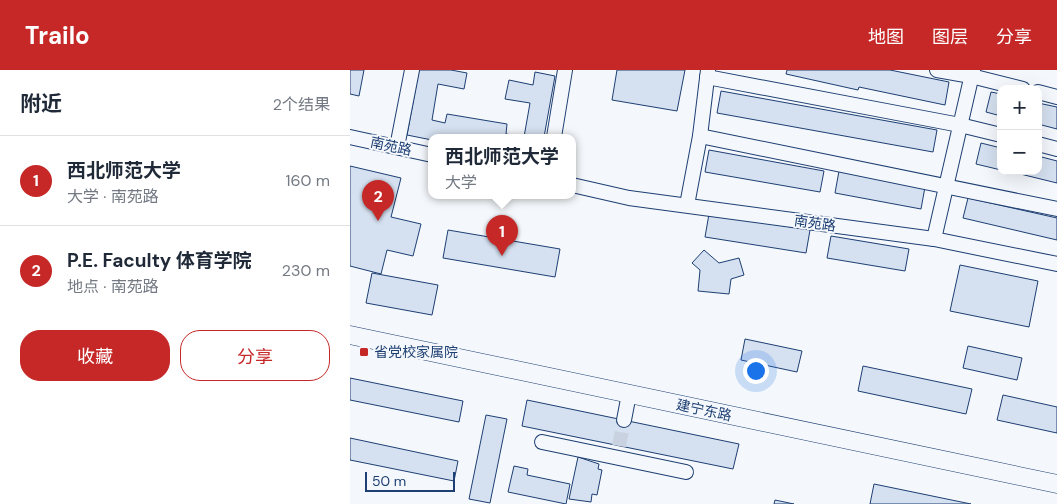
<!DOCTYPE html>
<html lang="zh">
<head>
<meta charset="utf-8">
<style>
  :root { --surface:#fff; --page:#f6f6f7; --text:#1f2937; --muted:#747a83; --line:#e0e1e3; --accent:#c62828 }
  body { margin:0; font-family:"DM Sans","Noto Sans SC",sans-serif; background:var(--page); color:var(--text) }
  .controls { position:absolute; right:15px; top:15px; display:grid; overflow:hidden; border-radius:10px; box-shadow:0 5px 20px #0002 }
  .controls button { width:45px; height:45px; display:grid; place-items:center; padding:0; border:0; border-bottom:1px solid var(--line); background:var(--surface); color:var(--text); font:25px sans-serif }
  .scale { position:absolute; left:15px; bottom:12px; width:90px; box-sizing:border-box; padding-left:5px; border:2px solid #1d3f73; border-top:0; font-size:14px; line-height:18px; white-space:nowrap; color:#1d3f73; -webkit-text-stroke:4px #f4f7fb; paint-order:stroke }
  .you { position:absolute; left:405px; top:300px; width:18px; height:18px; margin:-12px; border:4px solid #fff; border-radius:50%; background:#1a73e8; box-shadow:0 0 0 8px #1a73e833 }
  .badge { display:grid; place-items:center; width:32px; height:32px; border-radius:50%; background:var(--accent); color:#fff; font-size:16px; font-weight:700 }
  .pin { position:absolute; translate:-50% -41px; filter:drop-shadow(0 1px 2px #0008) }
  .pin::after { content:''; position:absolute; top:26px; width:18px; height:15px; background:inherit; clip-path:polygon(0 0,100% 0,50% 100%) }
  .popup { position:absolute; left:78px; top:64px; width:148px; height:65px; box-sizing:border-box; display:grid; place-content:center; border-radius:10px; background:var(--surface); filter:drop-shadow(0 1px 4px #0005); font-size:16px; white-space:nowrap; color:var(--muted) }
  .popup b { font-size:19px; color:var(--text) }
  .popup::after { content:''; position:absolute; left:50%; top:100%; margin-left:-10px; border:10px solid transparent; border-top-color:var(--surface) }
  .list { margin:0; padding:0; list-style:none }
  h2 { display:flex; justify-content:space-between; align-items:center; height:65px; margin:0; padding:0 20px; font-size:21px }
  h2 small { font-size:16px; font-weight:400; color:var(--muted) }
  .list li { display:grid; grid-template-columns:32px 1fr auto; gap:15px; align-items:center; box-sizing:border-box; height:90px; padding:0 20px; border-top:1px solid var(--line) }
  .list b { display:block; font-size:19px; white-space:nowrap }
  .list p { margin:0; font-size:16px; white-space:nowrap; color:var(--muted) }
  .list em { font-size:16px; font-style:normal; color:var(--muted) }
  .actions { display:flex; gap:10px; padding:15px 20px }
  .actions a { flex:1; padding:11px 0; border:1px solid var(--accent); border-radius:20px; text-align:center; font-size:18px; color:var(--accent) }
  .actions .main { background:var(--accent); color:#fff }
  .map { position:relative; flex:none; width:707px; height:434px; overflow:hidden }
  header { display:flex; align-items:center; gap:30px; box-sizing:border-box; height:70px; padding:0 25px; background:var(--accent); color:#fff }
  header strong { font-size:24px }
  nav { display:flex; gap:28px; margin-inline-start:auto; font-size:18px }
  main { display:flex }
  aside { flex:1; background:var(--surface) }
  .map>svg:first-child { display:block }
</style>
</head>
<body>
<header>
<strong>Trailo</strong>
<nav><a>地图</a><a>图层</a><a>分享</a></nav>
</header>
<main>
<aside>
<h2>附近<small>2个结果</small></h2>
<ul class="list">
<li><span class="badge">1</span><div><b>西北师范大学</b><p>大学 · 南苑路</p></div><em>160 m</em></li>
<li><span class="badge">2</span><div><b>P.E. Faculty 体育学院</b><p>地点 · 南苑路</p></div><em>230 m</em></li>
</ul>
<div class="actions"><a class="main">收藏</a><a>分享</a></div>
</aside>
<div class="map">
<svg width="707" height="434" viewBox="0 0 707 434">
  <rect width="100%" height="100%" fill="#f4f7fb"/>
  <g fill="#d5e0f0" stroke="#1d3f73">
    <polygon points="0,0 14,0 9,26 0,24"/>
    <polygon points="69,0 101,0 117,3 114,19 88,14 82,50 95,53 97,44 157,54 156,64 174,67 180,33 155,29 159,10 183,15 185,2 205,6 194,67 82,67 82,70 57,65"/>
    <polygon points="267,0 335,0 327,41 262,30"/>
    <polygon points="437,0 540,0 599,12 595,35 509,17 508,20 436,4"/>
    <polygon points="371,21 587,60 583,82 367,43"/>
    <polygon points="641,22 651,24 651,46 636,42"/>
    <polygon points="688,33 707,37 707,59 688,54"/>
    <polygon points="631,73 651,78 651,100 626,94"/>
    <polygon points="359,80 474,101 470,122 355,102"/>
    <polygon points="688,86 707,91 707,113 658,101 688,101"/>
    <polygon points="0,96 51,108 41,147 71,154 63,186 37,180 31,204 0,196"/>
    <polygon points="489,101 575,117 571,139 485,123"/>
    <polygon points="618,128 707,148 707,170 613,148"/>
    <polygon points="359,144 460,160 456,183 355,167"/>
    <polygon points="98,160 210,179 205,207 93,188"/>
    <polygon points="481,166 559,179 555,201 477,188"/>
    <polygon points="354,180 369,193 389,188 394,205 381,209 379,224 348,221 350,200 342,193"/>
    <polygon points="610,195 688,211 679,257 600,241"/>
    <polygon points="22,203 88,215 82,245 16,233"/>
    <polygon points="395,269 452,281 447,302 391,290"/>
    <polygon points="618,276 672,288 667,310 613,298"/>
    <polygon points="513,296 622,319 616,344 508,321"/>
    <polygon points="0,308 113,331 109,352 0,330"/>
    <polygon points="653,325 707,337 707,363 647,350"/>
    <polygon points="177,330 389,374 383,399 172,356"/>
    <polygon points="136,345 157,349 140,433 119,429"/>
    <polygon points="0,368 108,391 104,411 0,390"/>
    <polygon points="228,387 249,394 248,399 252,400 247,425 242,424 241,432 219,429"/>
    <polygon points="164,396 178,399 177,405 220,414 216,434 158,422"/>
    <polygon points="524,414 621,434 520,434"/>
    <polygon points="425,430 444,434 424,434"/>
  </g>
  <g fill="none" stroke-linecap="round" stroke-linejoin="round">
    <polyline stroke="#c9d2e0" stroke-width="14" stroke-dasharray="14 7" stroke-linecap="butt" points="269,376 274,350"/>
    <defs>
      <g id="minor">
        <polyline points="587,0 621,6 673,19"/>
        <polyline points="357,7 610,55 651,65"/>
        <polyline points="688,22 707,27"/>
        <polyline points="350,66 707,139"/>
        <polyline points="0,67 82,85"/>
        <polyline points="204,67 215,0"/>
        <polyline points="688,74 707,79"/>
        <polyline points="47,77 62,0"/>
        <polyline points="222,115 279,128 584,169 707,194"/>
        <polyline points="337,135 350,66 358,0"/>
        <polyline points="584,169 623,0"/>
        <polyline points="274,350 279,324"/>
        <polyline points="192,372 336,402"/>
      </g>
      <polyline id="major" points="0,265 707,414"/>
    </defs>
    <use href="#minor" stroke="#1d3f73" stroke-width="16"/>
    <use href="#major" stroke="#1d3f73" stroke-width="19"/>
    <use href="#minor" stroke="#f4f7fb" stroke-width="14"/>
    <use href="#major" stroke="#f4f7fb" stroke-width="18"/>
  </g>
  <rect fill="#c62828" stroke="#f4f7fb" stroke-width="2" x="9" y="277" width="10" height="10" rx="2.5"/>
  <g text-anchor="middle" stroke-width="4" stroke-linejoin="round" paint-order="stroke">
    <g font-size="14" fill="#1d3f73" stroke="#f4f7fb">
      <text transform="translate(41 76) rotate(12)" y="5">南苑路</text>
      <text transform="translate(465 153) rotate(8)" y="5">南苑路</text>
      <text transform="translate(354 340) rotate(12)" y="5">建宁东路</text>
    </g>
    <g font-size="14" fill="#1d3f73" stroke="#f4f7fb" text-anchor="start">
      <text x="24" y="287">省党校家属院</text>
    </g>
  </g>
</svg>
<div class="controls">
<button>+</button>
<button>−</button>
</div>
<div class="scale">50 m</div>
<div class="you"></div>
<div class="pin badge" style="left:152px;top:186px">1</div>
<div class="popup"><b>西北师范大学</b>大学</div>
<div class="pin badge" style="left:28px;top:151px">2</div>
</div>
</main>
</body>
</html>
